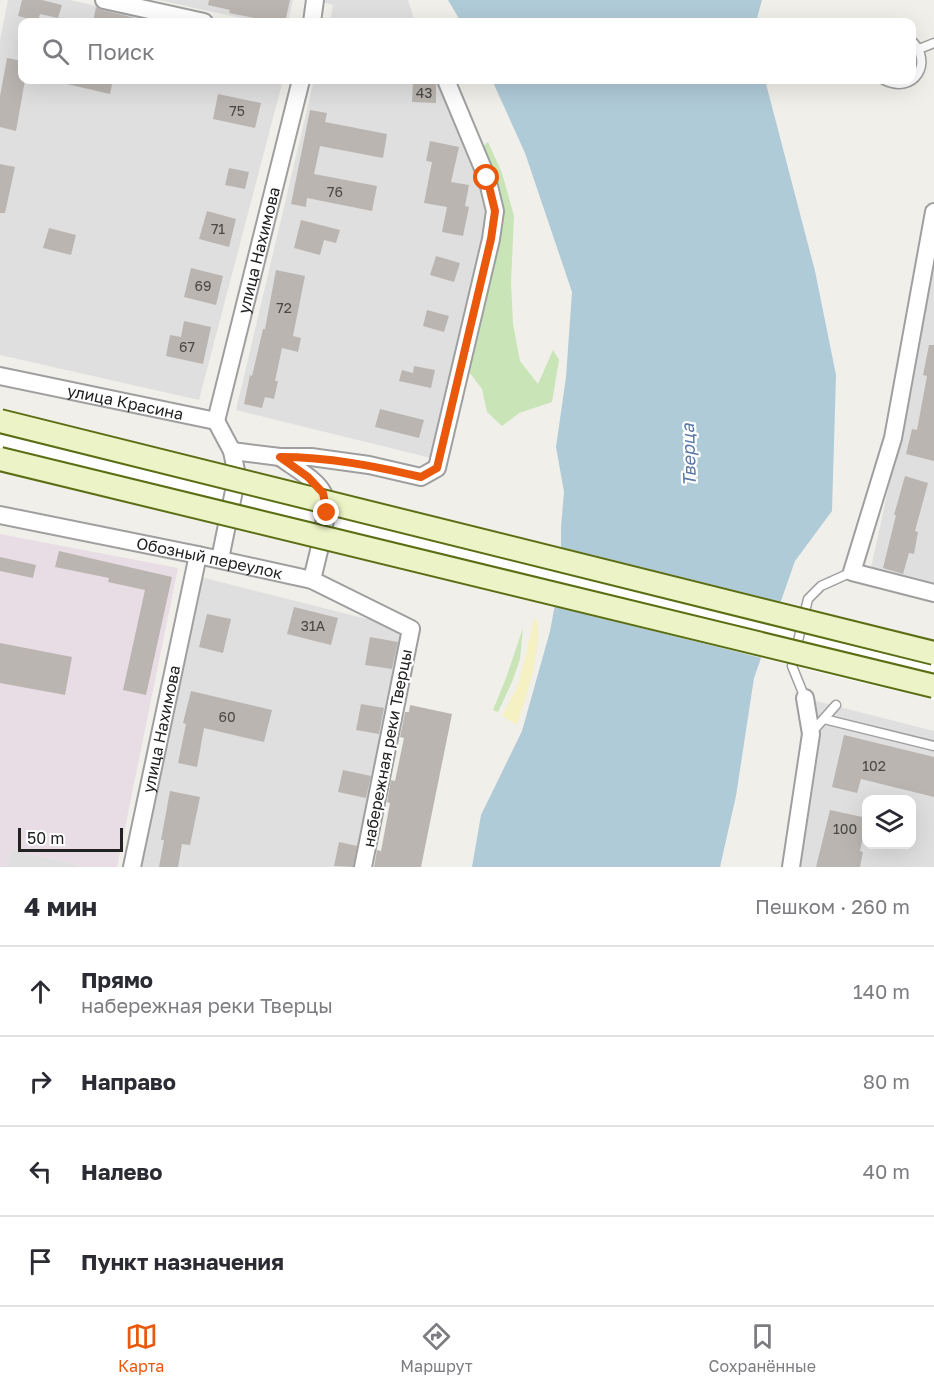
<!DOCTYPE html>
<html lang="ru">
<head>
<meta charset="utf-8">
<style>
  :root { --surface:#fff; --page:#f2f2f3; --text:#2b2b33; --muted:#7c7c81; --line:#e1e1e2; --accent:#ea580c }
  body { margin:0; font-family:"Golos Text",sans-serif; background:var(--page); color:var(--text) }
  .controls { position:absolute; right:18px; bottom:18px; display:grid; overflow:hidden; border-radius:12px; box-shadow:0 6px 24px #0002 }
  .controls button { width:54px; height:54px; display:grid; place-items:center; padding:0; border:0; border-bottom:2px solid var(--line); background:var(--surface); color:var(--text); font:30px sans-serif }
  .scale { position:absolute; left:18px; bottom:15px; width:105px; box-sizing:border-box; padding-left:6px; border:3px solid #222; border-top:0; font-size:16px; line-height:21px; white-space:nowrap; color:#222; -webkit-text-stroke:4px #fff; paint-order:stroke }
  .stop { position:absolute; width:18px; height:18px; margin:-14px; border:4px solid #ea580c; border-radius:50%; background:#fff }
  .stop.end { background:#ea580c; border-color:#fff; box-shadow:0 2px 6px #0008 }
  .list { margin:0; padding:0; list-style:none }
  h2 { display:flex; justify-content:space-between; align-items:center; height:78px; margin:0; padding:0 24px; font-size:26px }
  h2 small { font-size:20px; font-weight:400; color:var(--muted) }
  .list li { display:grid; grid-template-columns:39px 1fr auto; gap:18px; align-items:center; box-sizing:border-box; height:90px; padding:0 24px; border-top:2px solid var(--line) }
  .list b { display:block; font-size:22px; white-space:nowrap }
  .list p { margin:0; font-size:20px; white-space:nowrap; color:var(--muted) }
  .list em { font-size:20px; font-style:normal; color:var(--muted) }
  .icon { flex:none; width:33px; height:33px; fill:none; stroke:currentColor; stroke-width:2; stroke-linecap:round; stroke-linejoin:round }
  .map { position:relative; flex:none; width:934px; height:867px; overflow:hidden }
  .search { position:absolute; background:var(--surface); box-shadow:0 6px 24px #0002; left:18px; right:18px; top:18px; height:66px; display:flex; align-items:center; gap:15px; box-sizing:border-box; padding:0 21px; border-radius:12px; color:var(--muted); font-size:22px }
  .sheet { height:438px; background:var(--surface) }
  nav { display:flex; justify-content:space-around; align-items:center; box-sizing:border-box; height:84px; border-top:2px solid var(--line); background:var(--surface); font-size:16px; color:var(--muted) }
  nav a { display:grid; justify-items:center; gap:3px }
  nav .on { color:var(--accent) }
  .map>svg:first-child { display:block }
</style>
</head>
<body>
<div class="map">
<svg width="934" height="867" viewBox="0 0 934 867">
  <rect width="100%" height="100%" fill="#f1efea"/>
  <g fill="#e0dfdf" fill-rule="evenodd">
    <polygon points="8,0 70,0 167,22 22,22 22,80 283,80 199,400 0,355 0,40"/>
    <polygon points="158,0 293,0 288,22 259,22"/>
    <polygon points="322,0 408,0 415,22 330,22 333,5 322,2"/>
    <polygon points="314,80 442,80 489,215 439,460 236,410"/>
    <polygon points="934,243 934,585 871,568 899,439"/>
    <polygon points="197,576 399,627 408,643 362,867 136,867"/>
    <path d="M808,699L934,731V867H790ZM866,800H912V844H866Z"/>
    <polygon points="11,849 86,867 7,867"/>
  </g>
  <polygon fill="#e9dde5" points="0,534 178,568 117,867 86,867 11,849 7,867 0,867"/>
  <g fill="#c9e4b7">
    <polygon points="488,142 502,173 514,216 511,283 513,324 520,361 538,384 553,350 559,360 552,402 519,413 502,426 487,412 482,389 466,368 488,286 503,211 497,187 482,147"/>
    <polygon points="523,628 520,659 512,682 498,712 493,710 506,678"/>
  </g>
  <path fill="#f6f1c2" d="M534,619H537C542,652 527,693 517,725L502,716L519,683Z"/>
  <g fill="#b0cbd8">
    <polygon points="448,0 762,0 756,22 461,22"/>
    <polygon points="492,80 765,80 815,271 836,375 832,511 795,561 754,678 736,796 720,867 472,867 481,815 522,731 550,631 561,572 561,527 564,492 556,447 566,377 572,292 525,153"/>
  </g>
  <polygon fill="#fff" points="0,411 372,500 875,629 934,643 934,700 842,678 386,564 0,470"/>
  <g fill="#bab5b0">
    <polygon points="22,0 42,0 62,5 58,18 40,14 38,21 18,16"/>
    <polygon points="209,0 290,0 285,22 276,22 229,13 230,10 208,5"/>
    <polygon points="96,7 102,10 144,20 144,22 93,22"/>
    <polygon points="7,58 22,61 22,80 25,80 16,131 0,127 0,96"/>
    <polygon points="68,80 113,80 110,94 67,84"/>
    <polygon points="413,83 436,84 436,103 412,102"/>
    <polygon points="218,94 261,103 255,128 213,119"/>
    <polygon points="310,110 327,113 325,122 387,134 383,158 320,146 314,174 377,186 372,211 307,198 306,207 291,204"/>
    <polygon points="430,141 459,147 451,182 469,185 465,206 469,207 463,236 442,232 447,207 424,203 432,162 426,161"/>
    <polygon points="0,164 15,167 5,213 0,213"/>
    <polygon points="229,168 249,172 245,189 225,185"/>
    <polygon points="207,211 236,219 229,247 199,239"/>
    <polygon points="301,220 340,230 336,243 324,240 320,255 294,248"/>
    <polygon points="49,228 76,235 71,255 43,248"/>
    <polygon points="436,256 460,263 454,282 430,275"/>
    <polygon points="191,268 223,276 216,305 184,297"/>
    <polygon points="276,270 305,276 293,336 301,338 298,352 282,348 275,381 278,381 274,399 265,397 262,408 244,404 250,375 252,376 263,329 265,329"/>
    <polygon points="427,310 449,316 444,332 423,326"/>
    <polygon points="184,321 211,327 203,364 166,356 170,335 181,337"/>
    <polygon points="929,345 934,345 934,461 906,454 912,429 917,430 927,376 923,375"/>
    <polygon points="414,366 435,370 431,388 399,381 402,370 413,373"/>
    <polygon points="380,409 424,420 419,438 375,427"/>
    <polygon points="905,476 928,483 915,531 918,532 914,554 909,553 903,574 883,568 896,515 894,515"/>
    <polygon points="59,551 172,577 146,695 123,690 145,590 108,582 109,578 55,567"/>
    <polygon points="0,557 36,565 33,578 0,571"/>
    <polygon points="294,607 338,618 331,645 287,634"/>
    <polygon points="207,614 231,619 223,653 199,647"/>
    <polygon points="370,637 398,642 392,669 365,665"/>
    <polygon points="0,643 72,657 65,695 0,683"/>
    <polygon points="191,691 272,710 264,742 204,728 197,767 178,763 186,724 183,723"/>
    <polygon points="361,704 384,708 379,734 356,730"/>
    <polygon points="410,705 452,714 421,867 374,867 377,850 381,851 390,803 387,802 391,780 395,781 404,738 400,737 405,712 409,712"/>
    <polygon points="844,735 934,757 934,797 861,779 857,793 832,787"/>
    <polygon points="343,770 371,776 366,798 338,792"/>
    <polygon points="170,791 200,797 190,845 182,844 178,867 159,867 164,840 161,840"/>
    <polygon points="830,810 867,818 860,851 863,852 860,867 816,867"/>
    <polygon points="339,842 357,846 353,867 334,866"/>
  </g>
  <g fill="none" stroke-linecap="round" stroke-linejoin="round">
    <defs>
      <g id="service">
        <polyline points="919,49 934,43"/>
        <path d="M884,80C914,95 934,63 912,41"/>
        <polyline points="805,698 792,666 808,599 821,586 852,572"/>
        <polyline points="824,719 934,746"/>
        <polyline points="811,733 836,705"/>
      </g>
      <g id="minor">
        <polyline points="104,0 204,22"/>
        <polyline points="312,22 315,0"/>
        <polyline points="934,212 893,438 852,572 934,593"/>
        <path id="s1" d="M0,376L216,421"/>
        <path id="s2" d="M216,421L301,80"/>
        <polyline points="216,421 232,451 237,476 220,559"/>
        <polyline points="232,451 280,457 311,457 369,465 421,477 437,468 491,239 495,211 487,178 446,80"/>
        <path d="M280,457C293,467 316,479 323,493C332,510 316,560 312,580"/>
        <path id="s3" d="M0,515L198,555L312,580L411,629L363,867"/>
        <path id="s4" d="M132,867L198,555"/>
        <polyline points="791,867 811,734 805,698"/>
      </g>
    </defs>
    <use href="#service" stroke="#9f9f9f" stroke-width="11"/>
    <use href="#minor" stroke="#9f9f9f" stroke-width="20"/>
    <use href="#service" stroke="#fff" stroke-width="8"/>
    <use href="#minor" stroke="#fff" stroke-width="16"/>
    <defs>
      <g id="secondary-bridge">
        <polyline points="0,421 934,653"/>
        <polyline points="0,459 934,686"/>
      </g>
    </defs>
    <use href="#secondary-bridge" stroke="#5b6e14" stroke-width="26" stroke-linecap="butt"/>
    <use href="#secondary-bridge" stroke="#ecf3c6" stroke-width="22"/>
  </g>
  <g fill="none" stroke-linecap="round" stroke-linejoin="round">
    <path stroke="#ea580c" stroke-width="8" d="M327,513L323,493L308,477L280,457C329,457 374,466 421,477L437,468L491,239L495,211L487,178"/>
  </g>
  <g text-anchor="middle" stroke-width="4.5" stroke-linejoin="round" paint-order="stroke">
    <g font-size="14" fill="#484746">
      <text x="424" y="98">43</text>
      <text x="237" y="116">75</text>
      <text x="335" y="197">76</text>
      <text x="218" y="234">71</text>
      <text x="203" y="291">69</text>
      <text x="284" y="313">72</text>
      <text x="187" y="352">67</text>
      <text x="313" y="631">31А</text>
      <text x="227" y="722">60</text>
      <text x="874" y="771">102</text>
      <text x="845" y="834">100</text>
    </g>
    <g font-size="16" fill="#222" stroke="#fff">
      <text dy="6" stroke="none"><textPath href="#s2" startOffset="176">улица Нахимова</textPath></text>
      <text dy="6" stroke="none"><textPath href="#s1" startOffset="128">улица Красина</textPath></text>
      <text dy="6" stroke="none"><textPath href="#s3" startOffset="214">Обозный переулок</textPath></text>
      <text dy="6" stroke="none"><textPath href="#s4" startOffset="141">улица Нахимова</textPath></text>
      <text transform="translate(387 748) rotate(-79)" y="6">набережная реки Тверцы</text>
    </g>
    <g font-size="18" font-style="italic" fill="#5978a6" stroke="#fff">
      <text transform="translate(689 455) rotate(-92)" y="6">Тверца</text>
    </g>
  </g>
</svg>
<div class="controls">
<button><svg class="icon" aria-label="layers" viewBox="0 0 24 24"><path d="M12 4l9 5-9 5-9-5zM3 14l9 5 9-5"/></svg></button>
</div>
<div class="scale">50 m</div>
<div class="stop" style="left:487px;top:178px"></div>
<div class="stop end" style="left:327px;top:513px"></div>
<div class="search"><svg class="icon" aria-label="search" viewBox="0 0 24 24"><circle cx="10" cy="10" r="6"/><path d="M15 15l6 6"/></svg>Поиск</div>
</div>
<section class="sheet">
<h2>4 мин<small>Пешком · 260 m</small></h2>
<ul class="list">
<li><svg class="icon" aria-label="ahead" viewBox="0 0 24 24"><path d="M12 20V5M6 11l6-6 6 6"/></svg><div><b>Прямо</b><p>набережная реки Тверцы</p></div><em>140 m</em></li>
<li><svg class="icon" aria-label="right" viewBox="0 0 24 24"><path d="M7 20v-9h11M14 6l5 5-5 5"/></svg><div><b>Направо</b></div><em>80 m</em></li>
<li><svg class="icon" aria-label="left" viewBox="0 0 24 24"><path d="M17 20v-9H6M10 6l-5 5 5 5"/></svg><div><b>Налево</b></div><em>40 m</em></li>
<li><svg class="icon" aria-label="arrive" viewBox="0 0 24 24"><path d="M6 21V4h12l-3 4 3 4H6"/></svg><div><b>Пункт назначения</b></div></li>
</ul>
</section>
<nav>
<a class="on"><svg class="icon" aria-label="map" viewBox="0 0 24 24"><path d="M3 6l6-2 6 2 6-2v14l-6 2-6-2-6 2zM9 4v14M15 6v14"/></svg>Карта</a>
<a><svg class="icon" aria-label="directions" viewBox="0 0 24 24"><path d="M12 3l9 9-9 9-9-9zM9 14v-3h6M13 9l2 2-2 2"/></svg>Маршрут</a>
<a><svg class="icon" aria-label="saved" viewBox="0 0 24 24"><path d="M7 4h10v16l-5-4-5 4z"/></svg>Сохранённые</a>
</nav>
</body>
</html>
